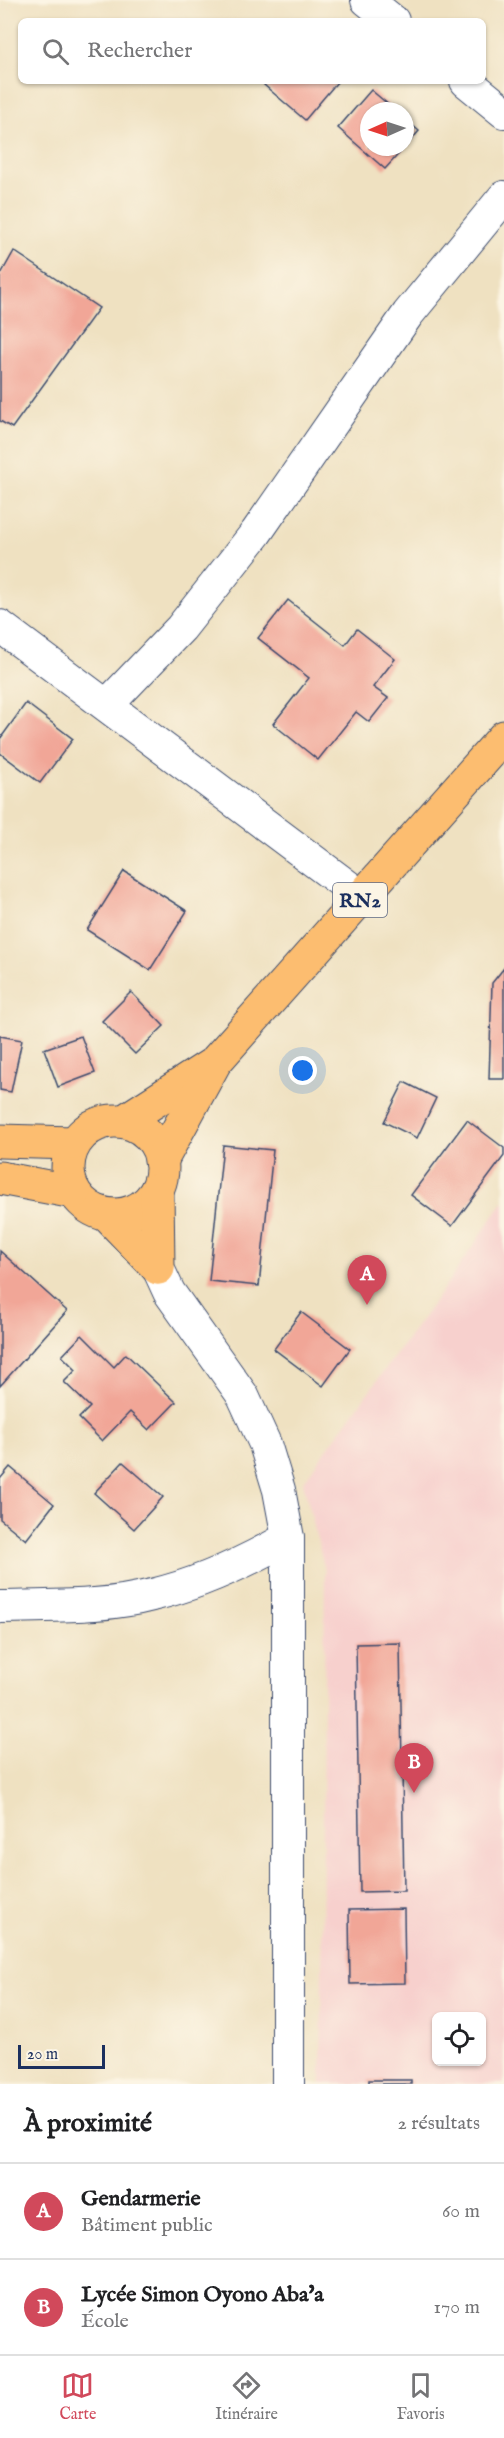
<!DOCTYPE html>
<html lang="fr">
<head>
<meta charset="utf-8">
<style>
  :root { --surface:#fff; --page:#f6f6f6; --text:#202124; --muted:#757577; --line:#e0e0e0; --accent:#d1495b }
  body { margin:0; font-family:"IM FELL English",serif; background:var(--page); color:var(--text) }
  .controls { position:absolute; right:18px; bottom:18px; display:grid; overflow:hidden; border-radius:9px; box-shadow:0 2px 4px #0004 }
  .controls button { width:54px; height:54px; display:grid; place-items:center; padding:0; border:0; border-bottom:2px solid var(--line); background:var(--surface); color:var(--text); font:30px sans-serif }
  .compass { position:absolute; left:360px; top:102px; width:54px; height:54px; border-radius:50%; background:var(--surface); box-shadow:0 2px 4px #0004; rotate:267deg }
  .scale { position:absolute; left:18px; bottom:15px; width:87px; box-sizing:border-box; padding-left:6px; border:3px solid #1b2f5e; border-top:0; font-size:16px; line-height:21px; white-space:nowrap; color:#1b2f5e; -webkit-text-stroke:4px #fcf5e5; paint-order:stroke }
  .you { position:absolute; left:303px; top:1071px; width:21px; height:21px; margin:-15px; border:4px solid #fff; border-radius:50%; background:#1a73e8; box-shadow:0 0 0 9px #1a73e833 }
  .badge { display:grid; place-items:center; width:39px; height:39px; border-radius:50%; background:var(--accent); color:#fff; font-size:20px; font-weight:700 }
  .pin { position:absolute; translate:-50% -50px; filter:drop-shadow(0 2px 3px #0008) }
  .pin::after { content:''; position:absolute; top:32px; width:21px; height:18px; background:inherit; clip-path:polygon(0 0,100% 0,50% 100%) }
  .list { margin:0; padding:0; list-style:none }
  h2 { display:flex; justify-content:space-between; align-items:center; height:78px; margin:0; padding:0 24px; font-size:26px }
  h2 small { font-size:20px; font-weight:400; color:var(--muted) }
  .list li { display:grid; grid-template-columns:39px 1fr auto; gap:18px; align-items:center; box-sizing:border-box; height:96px; padding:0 24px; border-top:2px solid var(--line) }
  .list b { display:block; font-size:22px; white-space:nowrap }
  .list p { margin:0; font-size:20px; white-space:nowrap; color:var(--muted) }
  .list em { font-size:20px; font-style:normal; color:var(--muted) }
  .icon { flex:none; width:33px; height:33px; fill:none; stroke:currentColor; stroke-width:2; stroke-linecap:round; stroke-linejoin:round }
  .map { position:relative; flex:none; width:504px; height:2084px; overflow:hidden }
  .search { position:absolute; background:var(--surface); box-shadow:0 2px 4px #0004; left:18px; right:18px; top:18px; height:66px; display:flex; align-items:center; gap:15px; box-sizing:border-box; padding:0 21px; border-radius:9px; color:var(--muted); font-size:22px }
  .sheet { height:270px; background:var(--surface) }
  nav { display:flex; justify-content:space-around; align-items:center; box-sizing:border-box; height:84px; border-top:2px solid var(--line); background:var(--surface); font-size:16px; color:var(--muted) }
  nav a { display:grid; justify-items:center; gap:3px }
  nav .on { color:var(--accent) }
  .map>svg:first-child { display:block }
</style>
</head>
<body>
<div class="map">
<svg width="504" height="2084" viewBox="0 0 504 2084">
  <rect width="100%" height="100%" fill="#fcf5e5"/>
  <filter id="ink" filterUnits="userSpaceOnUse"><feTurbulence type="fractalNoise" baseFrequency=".0167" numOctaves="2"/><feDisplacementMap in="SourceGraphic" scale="12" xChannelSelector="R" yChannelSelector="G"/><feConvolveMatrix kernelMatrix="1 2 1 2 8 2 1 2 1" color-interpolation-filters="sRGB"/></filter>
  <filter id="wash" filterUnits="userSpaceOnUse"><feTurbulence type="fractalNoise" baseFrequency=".008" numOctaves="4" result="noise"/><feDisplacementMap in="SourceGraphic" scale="24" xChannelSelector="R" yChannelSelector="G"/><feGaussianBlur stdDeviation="1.35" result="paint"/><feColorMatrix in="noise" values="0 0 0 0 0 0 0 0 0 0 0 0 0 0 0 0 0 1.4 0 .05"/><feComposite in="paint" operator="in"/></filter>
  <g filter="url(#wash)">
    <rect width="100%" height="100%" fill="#efe1c1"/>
    <path fill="#f7d0cd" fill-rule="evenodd" d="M504,1201V2084H321L325,1571L303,1482L440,1294ZM436,2016H482V2062H436Z"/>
    <g id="blocks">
      <g fill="#f1a697">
        <polygon points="268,81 338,81 305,120 264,85"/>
        <polygon points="371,90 396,111 369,111 369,147 405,147 385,169 338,128"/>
        <polygon points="405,119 419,131 405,147"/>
        <polygon points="14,251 99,308 12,428 0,421 0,276"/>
        <polygon points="288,600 345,645 357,629 395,659 373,687 388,698 369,722 356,712 318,760 273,724 309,678 258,638"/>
        <polygon points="26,703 73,739 40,783 0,753 0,739"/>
        <polygon points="124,871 187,911 150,970 87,930"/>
        <polygon points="504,968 504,1079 489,1079 492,983"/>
        <polygon points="131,992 164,1026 135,1054 102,1021"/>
        <polygon points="0,1036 22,1040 11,1092 0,1090"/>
        <polygon points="81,1036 95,1073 58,1087 44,1049"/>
        <polygon points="404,1082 436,1098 417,1138 384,1122"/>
        <polygon points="467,1120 504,1148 504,1156 452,1226 411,1195"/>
        <polygon points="223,1145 273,1150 259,1286 209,1281"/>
        <polygon points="0,1251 67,1311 0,1386"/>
        <polygon points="301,1312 350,1349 323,1386 274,1349"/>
        <polygon points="82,1335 114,1367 126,1354 176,1402 149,1430 130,1412 102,1441 79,1418 90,1407 64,1382 76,1370 62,1356"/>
        <polygon points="123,1462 163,1497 134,1529 94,1493"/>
        <polygon points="10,1467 54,1504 26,1540 0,1519 0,1479"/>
        <polygon points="400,1643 404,1891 360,1892 356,1644"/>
        <polygon points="404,1909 405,1983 350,1984 349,1910"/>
        <rect x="369" y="2080" width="42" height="4"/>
      </g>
    </g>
  </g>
  <g filter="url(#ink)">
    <use href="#blocks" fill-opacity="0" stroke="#3b4a6d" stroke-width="1.5"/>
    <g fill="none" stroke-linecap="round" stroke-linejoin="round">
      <defs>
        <g id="street">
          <polyline points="367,0 393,21"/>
          <polyline points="466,81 504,112"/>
          <polyline points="0,626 362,897"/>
          <polyline points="108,704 181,628 256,533 408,314 504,197"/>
          <polyline points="158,1268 169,1292 243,1396 265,1444 279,1490 288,1538 288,2084"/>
          <path d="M0,1607C50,1605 103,1608 152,1595C199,1584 246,1562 288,1538"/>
        </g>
        <g id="highway">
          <circle cx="115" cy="1168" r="47"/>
          <polyline points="124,1121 211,1065"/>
          <polyline points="0,1141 74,1143"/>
          <polyline points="161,1161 215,1062 504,737"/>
          <polyline points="0,1178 74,1192"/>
          <polyline points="157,1190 158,1268"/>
          <polyline points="107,1215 158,1268"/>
        </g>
      </defs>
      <use href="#street" stroke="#3b4a6d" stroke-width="34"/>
      <use href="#highway" stroke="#3b4a6d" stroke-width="35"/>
      <use href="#street" stroke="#fff" stroke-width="32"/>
      <use href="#highway" stroke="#fcbd6f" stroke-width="33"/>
    </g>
  </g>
  <g text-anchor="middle" stroke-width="6" stroke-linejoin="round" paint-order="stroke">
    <rect fill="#fcf5e5" stroke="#5e6a86" stroke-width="1.5" x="333" y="883" width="54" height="34" rx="4.5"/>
    <g font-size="20" font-weight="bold" fill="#1b2f5e">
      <text x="360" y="907">RN2</text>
    </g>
  </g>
</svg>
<div class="controls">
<button><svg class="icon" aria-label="locate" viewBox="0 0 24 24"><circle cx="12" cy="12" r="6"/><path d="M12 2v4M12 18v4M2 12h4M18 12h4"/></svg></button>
</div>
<svg class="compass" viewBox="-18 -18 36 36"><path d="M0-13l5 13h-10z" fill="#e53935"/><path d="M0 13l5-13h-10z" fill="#757577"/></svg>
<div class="scale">20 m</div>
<div class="you"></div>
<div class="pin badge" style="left:367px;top:1305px">A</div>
<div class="pin badge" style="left:414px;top:1793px">B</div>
<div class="search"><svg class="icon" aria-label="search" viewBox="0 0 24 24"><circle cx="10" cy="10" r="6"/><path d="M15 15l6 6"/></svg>Rechercher</div>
</div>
<section class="sheet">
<h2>À proximité<small>2 résultats</small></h2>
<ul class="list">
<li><span class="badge">A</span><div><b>Gendarmerie</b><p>Bâtiment public</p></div><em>60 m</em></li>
<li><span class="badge">B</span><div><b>Lycée Simon Oyono Aba'a</b><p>École</p></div><em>170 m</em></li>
</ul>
</section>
<nav>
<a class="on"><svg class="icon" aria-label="map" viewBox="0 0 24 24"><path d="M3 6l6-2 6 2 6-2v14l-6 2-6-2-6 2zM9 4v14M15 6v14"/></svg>Carte</a>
<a><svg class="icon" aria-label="directions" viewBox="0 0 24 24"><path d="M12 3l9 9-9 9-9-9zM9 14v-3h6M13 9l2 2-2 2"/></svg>Itinéraire</a>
<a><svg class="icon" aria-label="saved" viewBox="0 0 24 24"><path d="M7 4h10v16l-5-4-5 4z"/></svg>Favoris</a>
</nav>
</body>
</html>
